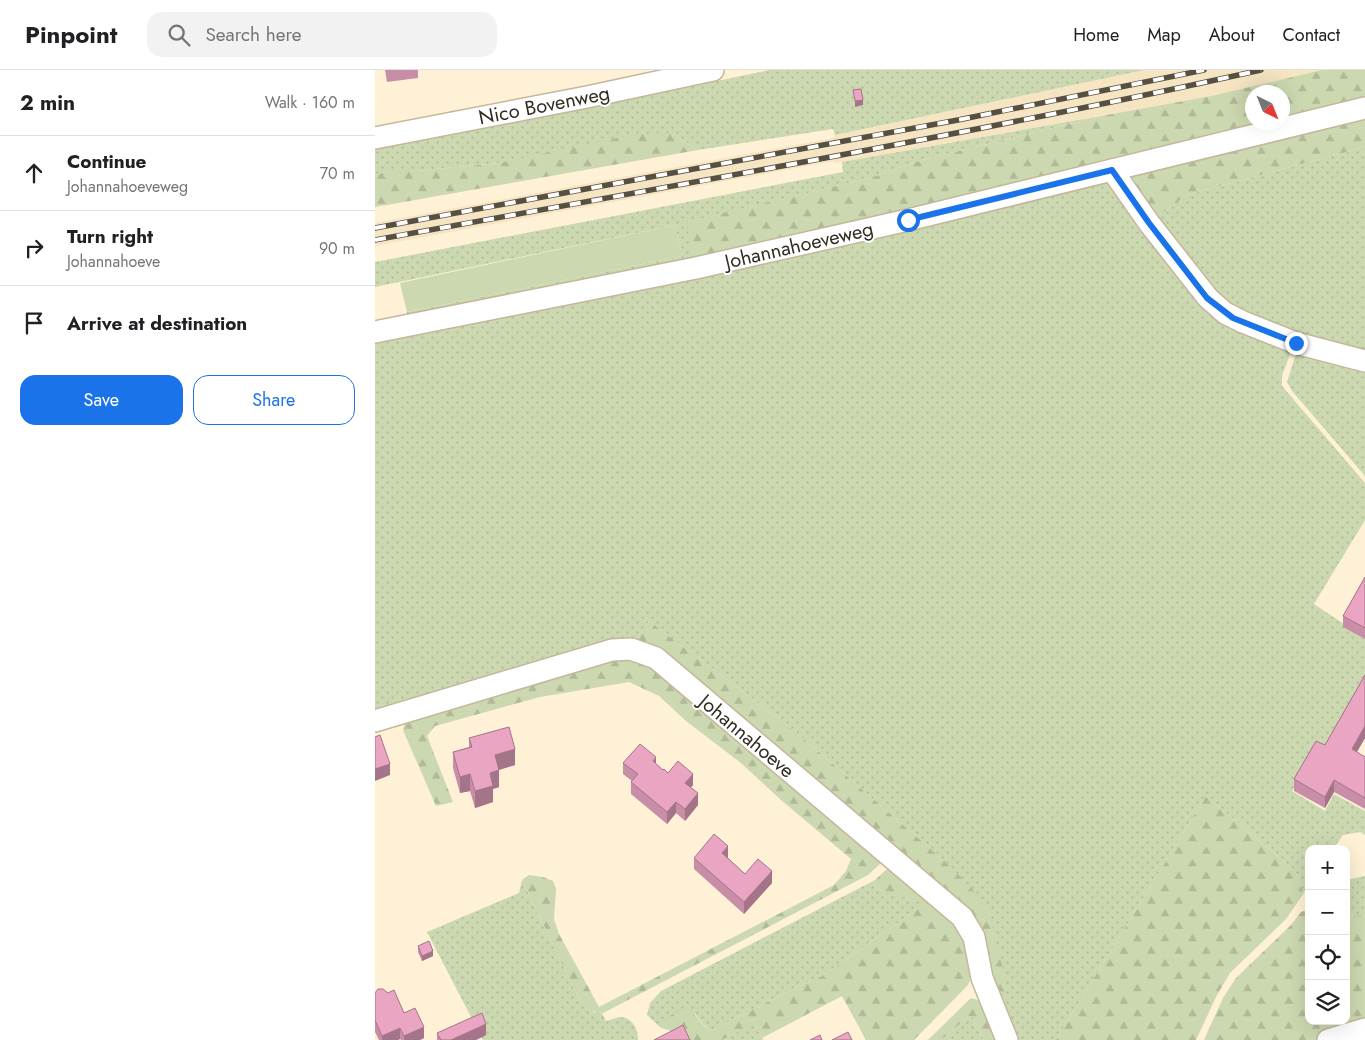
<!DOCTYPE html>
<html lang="en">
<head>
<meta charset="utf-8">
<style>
  :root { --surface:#fff; --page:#f2f2f2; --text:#202124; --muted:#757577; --line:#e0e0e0; --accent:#1a73e8 }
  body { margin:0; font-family:Jost,sans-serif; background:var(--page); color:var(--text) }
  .controls { position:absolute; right:15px; bottom:15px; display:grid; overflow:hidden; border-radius:10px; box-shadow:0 5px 20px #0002 }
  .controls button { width:45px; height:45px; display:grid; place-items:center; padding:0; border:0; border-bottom:1px solid var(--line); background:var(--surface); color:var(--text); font:25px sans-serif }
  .compass { position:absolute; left:870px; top:15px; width:45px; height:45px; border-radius:50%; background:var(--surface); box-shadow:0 5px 20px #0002; rotate:137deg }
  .stop { position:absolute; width:15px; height:15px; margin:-11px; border:4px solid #1a73e8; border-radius:50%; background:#fff }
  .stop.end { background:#1a73e8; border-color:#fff; box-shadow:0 1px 5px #0008 }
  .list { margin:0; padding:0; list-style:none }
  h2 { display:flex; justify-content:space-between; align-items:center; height:65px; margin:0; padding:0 20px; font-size:21px }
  h2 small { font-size:16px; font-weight:400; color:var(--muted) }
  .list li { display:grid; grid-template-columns:32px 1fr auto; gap:15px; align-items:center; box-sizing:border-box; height:75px; padding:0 20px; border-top:1px solid var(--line) }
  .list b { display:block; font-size:19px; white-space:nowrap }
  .list p { margin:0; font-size:16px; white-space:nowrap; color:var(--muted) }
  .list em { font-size:16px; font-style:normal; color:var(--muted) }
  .actions { display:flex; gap:10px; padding:15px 20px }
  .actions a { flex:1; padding:11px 0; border:1px solid var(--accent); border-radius:15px; text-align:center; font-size:18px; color:var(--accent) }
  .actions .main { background:var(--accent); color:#fff }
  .icon { flex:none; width:28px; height:28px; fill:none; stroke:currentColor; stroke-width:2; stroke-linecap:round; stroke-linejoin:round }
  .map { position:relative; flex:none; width:990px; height:970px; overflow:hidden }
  header { display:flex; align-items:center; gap:30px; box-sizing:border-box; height:70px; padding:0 25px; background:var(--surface); border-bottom:1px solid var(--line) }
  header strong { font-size:24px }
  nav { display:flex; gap:28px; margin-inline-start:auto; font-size:18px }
  .search { width:350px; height:45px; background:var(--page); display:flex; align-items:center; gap:12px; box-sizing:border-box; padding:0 18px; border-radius:15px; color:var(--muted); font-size:19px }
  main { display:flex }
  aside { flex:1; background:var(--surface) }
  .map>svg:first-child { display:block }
</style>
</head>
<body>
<header>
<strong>Pinpoint</strong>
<div class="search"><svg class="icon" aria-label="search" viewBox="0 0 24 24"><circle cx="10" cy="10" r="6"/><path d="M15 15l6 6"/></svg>Search here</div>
<nav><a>Home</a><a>Map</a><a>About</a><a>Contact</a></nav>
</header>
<main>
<aside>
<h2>2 min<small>Walk · 160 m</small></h2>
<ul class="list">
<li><svg class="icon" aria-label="ahead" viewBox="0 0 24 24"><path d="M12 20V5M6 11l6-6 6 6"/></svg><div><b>Continue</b><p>Johannahoeveweg</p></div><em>70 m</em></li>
<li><svg class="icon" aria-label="right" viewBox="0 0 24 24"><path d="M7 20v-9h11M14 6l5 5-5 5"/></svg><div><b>Turn right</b><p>Johannahoeve</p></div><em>90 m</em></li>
<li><svg class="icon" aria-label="arrive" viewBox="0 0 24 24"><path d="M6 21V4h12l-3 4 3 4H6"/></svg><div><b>Arrive at destination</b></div></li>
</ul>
<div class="actions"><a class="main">Save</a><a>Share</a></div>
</aside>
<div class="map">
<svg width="990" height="970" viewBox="0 0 990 970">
  <defs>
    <pattern id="grass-dots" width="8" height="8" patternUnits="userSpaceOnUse" patternTransform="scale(1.25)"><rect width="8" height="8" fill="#ccd8b0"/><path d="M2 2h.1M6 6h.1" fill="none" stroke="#b0ba97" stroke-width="1.8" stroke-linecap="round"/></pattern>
    <pattern id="forest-firs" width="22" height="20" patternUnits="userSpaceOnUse" patternTransform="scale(1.25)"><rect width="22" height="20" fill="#ccd8b0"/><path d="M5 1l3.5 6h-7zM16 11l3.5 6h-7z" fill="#b0ba97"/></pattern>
  </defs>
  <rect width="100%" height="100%" fill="#fef1d5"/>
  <polygon fill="#f6e5c3" points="769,0 947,0 836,26 467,92 460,93 459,91 0,176 0,153 453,69 460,67 460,65"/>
  <g fill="url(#grass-dots)">
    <polygon points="395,0 769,0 460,65 458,59 323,80 297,63 124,93 40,101 15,101 0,105 0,79 149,51"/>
    <polygon points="726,46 547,90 495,108 312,152 320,194 33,250 32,242 307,186 300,155 0,217 0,192 468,102 467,92"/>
    <polygon points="990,77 990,286 861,244 778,150 812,125"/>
    <polygon points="732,110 829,231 918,276 907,306 907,316 990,413 990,450 939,534 990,568 990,613 949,685 940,680 917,721 950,741 959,724 990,741 990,765 985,762 968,765 958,779 934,779 934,813 929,823 920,801 831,726 681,970 638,970 633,959 614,842 573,794 421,662 274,551 258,574 0,645 0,267"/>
    <polygon points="923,278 990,296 990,406 917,321 912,312"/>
    <polygon points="990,806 990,845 971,846 971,810"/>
    <path d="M147,810L205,931L219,942L227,943L231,951C235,950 240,948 244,947C256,946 264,959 263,970H108L52,862L144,823Z"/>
    <polygon points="500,810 499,816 502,819 534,829 547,825 563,832 550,834 447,906 422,917 336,961 328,954 320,944 286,951 286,958 272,945 275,933 286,921"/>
    <polygon points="597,946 609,970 566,970 593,947"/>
    <polygon points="379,953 388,970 347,970"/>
  </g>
  <g fill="url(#forest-firs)" fill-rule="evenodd">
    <path d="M947,0H990V34L320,194L311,152L495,108L547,90L726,46L836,26ZM878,22H908V52H878Z"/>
    <polygon points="990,41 990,77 812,125 778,150 754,114 753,104"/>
    <polygon points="297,63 323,80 0,137 0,105 15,101 40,101 124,93 261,64"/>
    <polygon points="274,551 421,662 573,794 599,821 614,842 630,908 633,959 603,865 258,574"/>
    <path d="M237,585L278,593L507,792L493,805L228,943C218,942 210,939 205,931L147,810L154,805L168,807L178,811L181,819L179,849L184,864L224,937L459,815L471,801L476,789L406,730L366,693L311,651L284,626L254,612L165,627L60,656L52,666L78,732L61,736L28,660L31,649Z"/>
    <polygon points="831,726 920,801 929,823 911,849 855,903 842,925 821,970 681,970"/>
    <path d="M514,797L547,825C536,835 514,823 502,819L499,816L500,810Z"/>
    <path d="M557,832L589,860L597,905L593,915L539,970H491L467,926L387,968L379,954L347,970H312L304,963L286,958V951L307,939C323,942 324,954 336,961L422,917L447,906L550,834Z"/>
    <polygon points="934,839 934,951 971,951 971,846 990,845 990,956 942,970 829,970 848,928 861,908 916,855 926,842"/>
    <polygon points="596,928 606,931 626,970 609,970 597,946 593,947 566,970 553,970"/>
  </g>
  <polygon fill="#ccd8b0" points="300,155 307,186 32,242 25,213"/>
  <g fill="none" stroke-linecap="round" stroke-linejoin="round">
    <defs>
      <g id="minor">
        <polyline points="0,68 212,27 338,0"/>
        <polyline points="737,100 774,153 833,228 850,243 868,252 921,273 990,291"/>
        <polyline points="0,262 321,198 533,150 990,38"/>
        <polyline points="0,651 237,580 256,579 281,588 587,847 599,867 607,908 632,970"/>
        <polyline points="953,970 990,959"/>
      </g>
    </defs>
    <use href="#minor" stroke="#c4b79d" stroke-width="24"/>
    <use href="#minor" stroke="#fff" stroke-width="21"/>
    <defs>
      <g id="rail">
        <polyline points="0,158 583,50 829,0"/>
        <path d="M0,170C296,116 593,65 886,0"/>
      </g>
    </defs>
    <use href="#rail" stroke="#575042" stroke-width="5.5"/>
    <use href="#rail" stroke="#fff" stroke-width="4" stroke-dasharray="11" stroke-linecap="butt"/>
  </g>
  <g fill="#c98ea7">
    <polygon points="10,0 43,0 43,8 12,12"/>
    <polygon points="990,507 990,569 968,557 968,546"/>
    <polygon points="990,605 990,668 982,682 990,687 990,739 959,722 950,738 919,721 919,709 950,675"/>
    <polygon points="94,668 140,695 124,700 124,717 118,719 118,732 100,738 95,721 85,723 78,698 78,682 94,677"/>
    <polygon points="248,693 281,694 288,700 318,715 316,717 323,735 310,751 301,743 292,754 256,724 256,712 257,711 248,704"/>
    <polygon points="319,788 353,788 370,804 397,813 369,844 319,799"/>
    <polygon points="43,876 58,886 47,891 43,882"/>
    <polygon points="0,923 29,943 49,968 45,970 26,970 25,969 23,970 4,970 0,962"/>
    <polygon points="62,963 111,965 101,970 62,970"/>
  </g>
  <g fill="#a47488">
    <polygon points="488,30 488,35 480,37 480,31"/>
    <polygon points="990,656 990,668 977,690 977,679"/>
    <polygon points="140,679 140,695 120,701 120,685"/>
    <polygon points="281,687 281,698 278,691"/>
    <polygon points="15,694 15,705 0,711 0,699"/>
    <polygon points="124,700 124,717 118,719 118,732 100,738 100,721 115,703"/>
    <polygon points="95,704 95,721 85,723 85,707"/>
    <polygon points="318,704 318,715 310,724 310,713"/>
    <polygon points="959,710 959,722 950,738 950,727"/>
    <polygon points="323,723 323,735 310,751 310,739"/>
    <polygon points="301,732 301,743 292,754 292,742"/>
    <polygon points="353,776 353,788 347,794 347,783"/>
    <polygon points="397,801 397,813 369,844 369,832"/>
    <polygon points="58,881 58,886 47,891 47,886"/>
    <polygon points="111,954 111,965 101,970 76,970"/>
    <polygon points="49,957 49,968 45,970 29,970 29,966"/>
    <polygon points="25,958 25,969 23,970 7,970 7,966"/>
  </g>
  <g fill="#eaa5c2" stroke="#a47488">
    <polygon points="486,19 488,30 480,31 478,20"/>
    <polygon points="990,507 990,558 968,546"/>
    <polygon points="990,605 990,656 977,679 990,687 990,728 959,710 950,727 919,709 941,671 950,675"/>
    <polygon points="134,657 140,679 120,685 124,700 115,703 118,716 100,721 95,704 85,707 78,682 97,677 94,668"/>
    <polygon points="5,665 15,694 0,699 0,667"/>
    <polygon points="265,674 281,687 278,691 288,700 289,699 293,703 303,691 318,704 310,713 323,723 310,739 301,732 292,742 256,712 263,704 248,693"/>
    <polygon points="339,764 353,776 347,783 370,804 383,789 397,801 369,832 319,788"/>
    <polygon points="54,871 58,881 47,886 43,876"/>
    <polygon points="3,919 8,919 13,923 19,920 29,943 40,938 49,957 29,966 25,958 7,966 0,950 0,923"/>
    <polygon points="107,943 111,954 76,970 66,970 62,963"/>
    <polygon points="308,955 315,970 279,970"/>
    <polygon points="473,962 477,970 457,970"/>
    <polygon points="445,965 447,970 435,970"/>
  </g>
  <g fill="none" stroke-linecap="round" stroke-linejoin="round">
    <polyline stroke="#1a73e8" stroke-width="6" points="533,150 737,100 774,153 832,228 858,248 921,273"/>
  </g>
  <g text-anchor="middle" stroke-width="4" stroke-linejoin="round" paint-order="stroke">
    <g font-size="20" fill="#312c21" stroke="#fff">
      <text transform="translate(169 35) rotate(-11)" y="7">Nico Bovenweg</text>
      <text transform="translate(424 175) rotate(-13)" y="7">Johannahoeveweg</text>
      <text transform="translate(372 666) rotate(40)" y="7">Johannahoeve</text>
    </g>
  </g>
</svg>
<div class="controls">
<button>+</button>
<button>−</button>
<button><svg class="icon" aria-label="locate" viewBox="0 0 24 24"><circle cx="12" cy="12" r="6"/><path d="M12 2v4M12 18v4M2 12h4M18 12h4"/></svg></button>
<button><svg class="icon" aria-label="layers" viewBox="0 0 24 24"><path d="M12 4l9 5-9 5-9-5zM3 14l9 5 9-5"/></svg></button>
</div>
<svg class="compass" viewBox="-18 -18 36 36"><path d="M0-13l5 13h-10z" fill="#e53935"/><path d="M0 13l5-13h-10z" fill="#757577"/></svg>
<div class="stop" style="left:533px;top:150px"></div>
<div class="stop end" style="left:921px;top:273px"></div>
</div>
</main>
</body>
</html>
